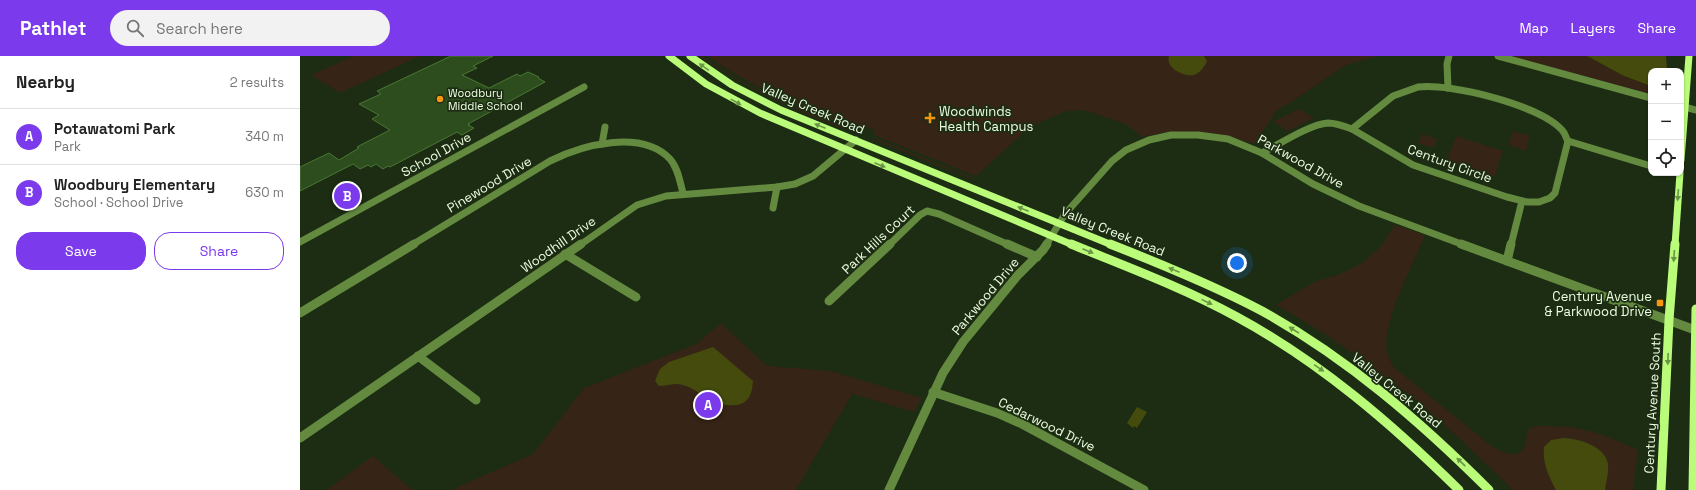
<!DOCTYPE html>
<html lang="en">
<head>
<meta charset="utf-8">
<style>
  :root { --surface:#fff; --page:#f2f2f2; --text:#222; --muted:#767676; --line:#e0e0e0; --accent:#7c3aed }
  body { margin:0; font-family:"Space Grotesk",sans-serif; background:var(--page); color:var(--text) }
  .controls { position:absolute; right:12px; top:12px; display:grid; overflow:hidden; border-radius:8px; box-shadow:0 1px 3px #0004 }
  .controls button { width:36px; height:36px; display:grid; place-items:center; padding:0; border:0; border-bottom:1px solid var(--line); background:var(--surface); color:var(--text); font:20px sans-serif }
  .you { position:absolute; left:937px; top:207px; width:14px; height:14px; margin:-10px; border:3px solid #fff; border-radius:50%; background:#1a73e8; box-shadow:0 0 0 6px #1a73e833 }
  .badge { display:grid; place-items:center; width:26px; height:26px; border-radius:50%; background:var(--accent); color:#fff; font-size:13px; font-weight:700 }
  .pin { position:absolute; translate:-50% -50%; border:2px solid #fff; box-shadow:0 1px 4px #0006 }
  .list { margin:0; padding:0; list-style:none }
  h2 { display:flex; justify-content:space-between; align-items:center; height:52px; margin:0; padding:0 16px; font-size:17px }
  h2 small { font-size:13px; font-weight:400; color:var(--muted) }
  .list li { display:grid; grid-template-columns:26px 1fr auto; gap:12px; align-items:center; box-sizing:border-box; height:56px; padding:0 16px; border-top:1px solid var(--line) }
  .list b { display:block; font-size:15px; white-space:nowrap }
  .list p { margin:0; font-size:13px; white-space:nowrap; color:var(--muted) }
  .list em { font-size:13px; font-style:normal; color:var(--muted) }
  .actions { display:flex; gap:8px; padding:12px 16px }
  .actions a { flex:1; padding:9px 0; border:1px solid var(--accent); border-radius:16px; text-align:center; font-size:14px; color:var(--accent) }
  .actions .main { background:var(--accent); color:#fff }
  .icon { flex:none; width:22px; height:22px; fill:none; stroke:currentColor; stroke-width:2; stroke-linecap:round; stroke-linejoin:round }
  .map { position:relative; flex:none; width:1396px; height:434px; overflow:hidden }
  header { display:flex; align-items:center; gap:24px; box-sizing:border-box; height:56px; padding:0 20px; background:var(--accent); color:#fff }
  header strong { font-size:19px }
  nav { display:flex; gap:22px; margin-inline-start:auto; font-size:14px }
  .search { width:280px; height:36px; background:var(--page); display:flex; align-items:center; gap:10px; box-sizing:border-box; padding:0 14px; border-radius:22px; color:var(--muted); font-size:15px }
  main { display:flex }
  aside { flex:1; background:var(--surface) }
  .map>svg:first-child { display:block }
</style>
</head>
<body>
<header>
<strong>Pathlet</strong>
<div class="search"><svg class="icon" aria-label="search" viewBox="0 0 24 24"><circle cx="10" cy="10" r="6"/><path d="M15 15l6 6"/></svg>Search here</div>
<nav><a>Map</a><a>Layers</a><a>Share</a></nav>
</header>
<main>
<aside>
<h2>Nearby<small>2 results</small></h2>
<ul class="list">
<li><span class="badge">A</span><div><b>Potawatomi Park</b><p>Park</p></div><em>340 m</em></li>
<li><span class="badge">B</span><div><b>Woodbury Elementary</b><p>School · School Drive</p></div><em>630 m</em></li>
</ul>
<div class="actions"><a class="main">Save</a><a>Share</a></div>
</aside>
<div class="map">
<svg width="1396" height="434" viewBox="0 0 1396 434">
  <rect width="100%" height="100%" fill="#1c2d13"/>
  <g fill="#362416">
    <polygon points="54,0 120,0 40,37 11,19"/>
    <path d="M400,0H403C447,33 499,53 549,73H543C493,53 444,32 400,0Z"/>
    <path d="M407,0H1078L1046,9L993,45L977,54L954,88C917,75 882,71 843,81L825,68L793,57L781,54L766,55L730,71L676,120L577,80L573,78L575,74L563,70L557,73L551,72C501,52 452,31 407,0Z"/>
    <polygon points="1210,0 1287,0 1324,20 1351,30 1351,38"/>
    <polygon points="999,53 1014,62 988,75 973,66"/>
    <polygon points="1213,75 1230,80 1226,95 1208,89"/>
    <polygon points="1122,78 1137,83 1134,91 1129,91 1118,87"/>
    <polygon points="1156,80 1203,95 1195,121 1147,105"/>
    <polygon points="574,82 576,82 674,122 672,123 578,85"/>
    <path d="M1095,169L1125,179C1113,209 1082,265 1087,295C1088,302 1091,307 1095,312L1189,388C1198,395 1220,406 1225,389C1227,384 1226,378 1228,373C1235,369 1244,369 1252,370C1284,370 1310,381 1338,394L1333,434H1213C1182,404 1152,374 1119,347C1074,310 1026,277 976,249L1014,226L1040,218L1062,207L1081,190Z"/>
    <polygon points="421,267 467,310 531,315 622,342 614,356 552,338 496,434 151,434 233,398 284,332 396,288"/>
    <polygon points="73,400 112,434 27,434"/>
  </g>
  <g fill="#444b0d">
    <path d="M869,0H904L907,5C905,10 900,17 894,19C884,21 865,12 869,0Z"/>
    <polygon points="1287,0 1366,0 1367,15 1351,15 1351,30 1324,20"/>
    <path d="M413,291L453,325C452,338 449,348 435,349C407,352 401,331 378,328C372,328 365,330 359,330L355,325L360,313L369,306Z"/>
    <polygon points="837,351 847,356 837,372 834,370 833,372 827,367"/>
    <path d="M1264,382C1280,383 1305,390 1308,408C1309,416 1306,426 1305,434H1256C1249,421 1242,406 1244,391L1251,384Z"/>
  </g>
  <polygon fill="#2e4d1f" stroke="#497832" points="151,0 193,0 173,10 177,12 162,19 189,32 217,18 220,20 228,16 239,21 238,22 245,26 168,68 170,69 168,69 174,72 162,79 157,76 90,111 88,110 83,113 76,108 71,111 68,109 60,113 53,108 0,135 0,111 29,97 39,104 59,92 57,91 90,74 72,63 79,59 59,48 81,38 77,35"/>
  <g fill="none" stroke-linecap="round" stroke-linejoin="round">
    <g stroke="#638a3f" stroke-width="7">
      <path d="M1118,31C1151,27 1239,49 1262,74C1265,77 1266,82 1268,85L1255,137L1250,142L1239,146H1227L1207,141L1113,109L1052,73L1093,40Z"/>
      <polyline points="1148,32 1147,8 1149,0"/>
      <polyline points="1268,85 1351,110"/>
      <polyline points="302,88 305,71"/>
      <path d="M962,97C978,89 1010,68 1028,67C1036,67 1044,70 1052,73"/>
      <polyline points="473,152 477,131"/>
      <polyline points="0,186 284,31"/>
      <path d="M112,189L250,105C282,89 341,73 370,103C378,112 380,126 383,137"/>
      <polyline points="280,189 337,149 366,140 477,131 495,128 513,120 556,84"/>
      <polyline points="589,189 620,159 627,155 639,158 709,189"/>
      <polyline points="746,189 765,158 812,105 826,94 849,84 871,79 898,79 928,83 962,97 1013,128 1059,150 1164,189"/>
      <polyline points="1211,189 1222,145"/>
    </g>
    <g stroke="#638a3f" stroke-width="9">
      <polyline points="707,188 737,201"/>
      <polyline points="1161,188 1395,274"/>
      <polyline points="265,198 336,241"/>
      <polyline points="1207,205 1211,188"/>
      <polyline points="529,245 590,188"/>
      <polyline points="0,257 114,188"/>
      <polyline points="118,300 176,344"/>
      <polyline points="633,336 697,357 722,368 844,434"/>
      <polyline points="0,382 281,188"/>
      <polyline points="589,434 643,317 663,286 718,219 743,194 747,188"/>
    </g>
    <g stroke="#638a3f" stroke-width="7">
      <polyline points="1198,0 1351,42"/>
      <polyline points="1381,50 1396,54"/>
    </g>
    <g stroke="#bafb79" stroke-width="7">
      <polyline points="369,0 406,28 460,57 773,189"/>
      <polyline points="390,0 432,29 481,54 812,189"/>
      <polyline points="1381,104 1389,0"/>
      <polyline points="1375,189 1380,117"/>
    </g>
    <g stroke="#bafb79" stroke-width="9">
      <path d="M771,188C827,211 884,232 937,261C1020,306 1092,368 1159,434"/>
      <path d="M810,188C861,208 913,229 962,255C1047,302 1121,366 1189,434"/>
      <polyline points="1361,434 1369,264 1375,188"/>
      <polyline points="1393,434 1396,253"/>
    </g>
  </g>
  <defs><path id="oneway-solid" d="M-6-.8H1V-3.2L6.5 0L1 3.2V.8H-6Z"/></defs>
  <g fill="#6b9446">
    <use href="#oneway-solid" transform="translate(404 11) rotate(-145)"/>
    <use href="#oneway-solid" transform="translate(436 46) rotate(29)"/>
    <use href="#oneway-solid" transform="translate(520 70) rotate(-158)"/>
    <use href="#oneway-solid" transform="translate(580 109) rotate(23)"/>
    <use href="#oneway-solid" transform="translate(1378 139) rotate(94)"/>
    <use href="#oneway-solid" transform="translate(723 153) rotate(-158)"/>
    <use href="#oneway-solid" transform="translate(788 195) rotate(23)"/>
    <use href="#oneway-solid" transform="translate(1374 200) rotate(94)"/>
    <use href="#oneway-solid" transform="translate(874 214) rotate(-158)"/>
    <use href="#oneway-solid" transform="translate(907 246) rotate(26)"/>
    <use href="#oneway-solid" transform="translate(994 274) rotate(-148)"/>
    <use href="#oneway-solid" transform="translate(1368 303) rotate(92)"/>
    <use href="#oneway-solid" transform="translate(1019 312) rotate(35)"/>
    <use href="#oneway-solid" transform="translate(1161 406) rotate(-136)"/>
  </g>
  <g fill="#f99610" stroke="#1c2d13" stroke-width="1.5">
    <circle cx="140" cy="43" r="4"/>
    <path d="M628 56h4v4h4v4h-4v4h-4v-4h-4v-4h4z"/>
    <rect x="1356" y="243" width="8" height="8" rx="2"/>
  </g>
  <g text-anchor="middle" stroke-width="3.5" stroke-linejoin="round" paint-order="stroke">
    <g font-size="11" fill="#ecfedf" stroke="#1c2d13" text-anchor="start">
      <text x="148" y="41">Woodbury<tspan x="148" dy="13">Middle School</tspan></text>
    </g>
    <g font-size="13" fill="#ecfedf" stroke="#1c2d13">
      <text transform="translate(513 52) rotate(23)" y="5">Valley Creek Road</text>
      <text transform="translate(136 98) rotate(-29)" y="5">School Drive</text>
      <text transform="translate(1001 105) rotate(29)" y="5">Parkwood Drive</text>
      <text transform="translate(1150 107) rotate(20)" y="5">Century Circle</text>
      <text transform="translate(189 128) rotate(-31)" y="5">Pinewood Drive</text>
      <text transform="translate(813 175) rotate(22)" y="5">Valley Creek Road</text>
      <text transform="translate(578 183) rotate(-43)" y="5">Park Hills Court</text>
      <text transform="translate(258 188) rotate(-35)" y="5">Woodhill Drive</text>
      <text transform="translate(685 240) rotate(-50)" y="5">Parkwood Drive</text>
      <text transform="translate(1097 334) rotate(39)" y="5">Valley Creek Road</text>
      <text transform="translate(1352 347) rotate(-87)" y="5">Century Avenue South</text>
      <text transform="translate(747 368) rotate(26)" y="5">Cedarwood Drive</text>
    </g>
    <g font-size="13" fill="#ecfedf" stroke="#1c2d13" text-anchor="start">
      <text x="639" y="60">Woodwinds<tspan x="639" dy="15">Health Campus</tspan></text>
      <text x="1352" y="245" text-anchor="end">Century Avenue<tspan x="1352" dy="15">&amp; Parkwood Drive</tspan></text>
    </g>
  </g>
</svg>
<div class="controls">
<button>+</button>
<button>−</button>
<button><svg class="icon" aria-label="locate" viewBox="0 0 24 24"><circle cx="12" cy="12" r="6"/><path d="M12 2v4M12 18v4M2 12h4M18 12h4"/></svg></button>
</div>
<div class="you"></div>
<div class="pin badge" style="left:408px;top:349px">A</div>
<div class="pin badge" style="left:47px;top:140px">B</div>
</div>
</main>
</body>
</html>
